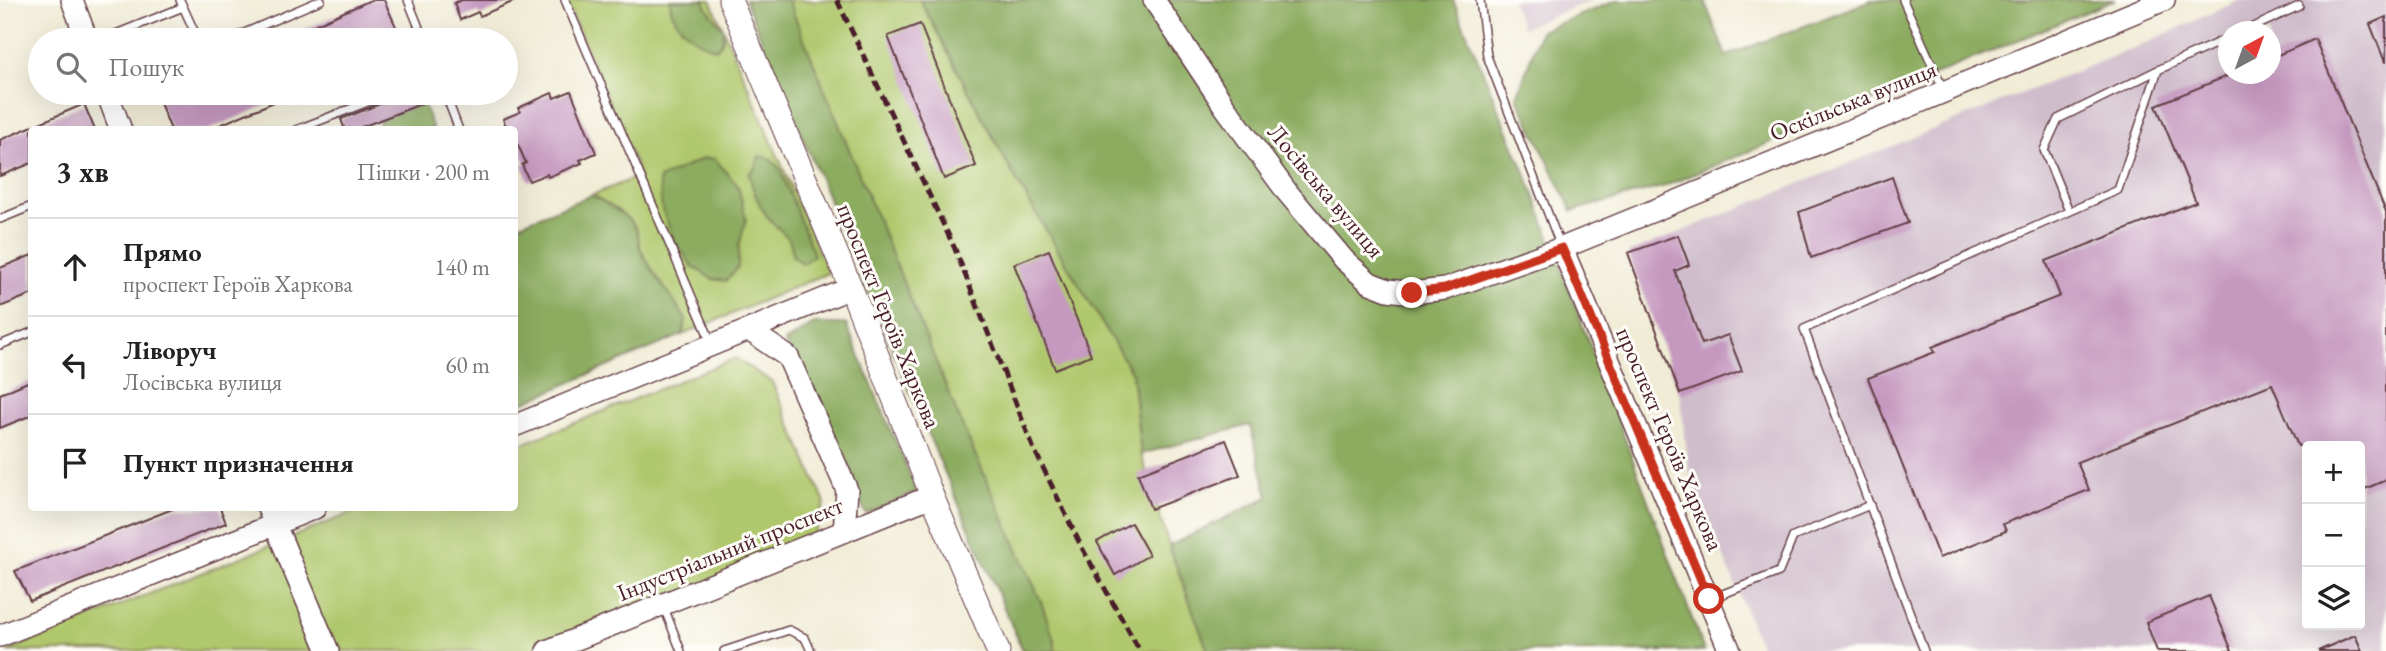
<!DOCTYPE html>
<html lang="uk">
<head>
<meta charset="utf-8">
<style>
  :root { --surface:#fff; --page:#f6f6f6; --text:#222; --muted:#767676; --line:#e0e0e0 }
  body { margin:0; font-family:"EB Garamond",serif; background:var(--page); color:var(--text) }
  .controls { position:absolute; right:21px; bottom:21px; display:grid; overflow:hidden; border-radius:7px; box-shadow:0 7px 28px #0002 }
  .controls button { width:63px; height:63px; display:grid; place-items:center; padding:0; border:0; border-bottom:2px solid var(--line); background:var(--surface); color:var(--text); font:35px sans-serif }
  .compass { position:absolute; left:2218px; top:21px; width:63px; height:63px; border-radius:50%; background:var(--surface); box-shadow:0 7px 28px #0002; rotate:41deg }
  .stop { position:absolute; width:21px; height:21px; margin:-16px; border:5px solid #c8321e; border-radius:50%; background:#fff }
  .stop.end { background:#c8321e; border-color:#fff; box-shadow:0 2px 7px #0008 }
  .list { margin:0; padding:0; list-style:none }
  h2 { display:flex; justify-content:space-between; align-items:center; height:91px; margin:0; padding:0 28px; font-size:30px }
  h2 small { font-size:23px; font-weight:400; color:var(--muted) }
  .list li { display:grid; grid-template-columns:46px 1fr auto; gap:21px; align-items:center; box-sizing:border-box; height:98px; padding:0 28px; border-top:2px solid var(--line) }
  .list b { display:block; font-size:26px; white-space:nowrap }
  .list p { margin:0; font-size:23px; white-space:nowrap; color:var(--muted) }
  .list em { font-size:23px; font-style:normal; color:var(--muted) }
  .icon { flex:none; width:38px; height:38px; fill:none; stroke:currentColor; stroke-width:2; stroke-linecap:round; stroke-linejoin:round }
  .map { position:relative; flex:none; width:2386px; height:651px; overflow:hidden }
  .search { position:absolute; background:var(--surface); box-shadow:0 7px 28px #0002; left:28px; top:28px; width:490px; height:77px; display:flex; align-items:center; gap:18px; box-sizing:border-box; padding:0 24px; border-radius:38px; color:var(--muted); font-size:26px }
  .panel { position:absolute; background:var(--surface); box-shadow:0 7px 28px #0002; left:28px; top:126px; width:490px; height:385px; border-radius:7px }
  .map>svg:first-child { display:block }
</style>
</head>
<body>
<div class="map">
<svg width="2386" height="651" viewBox="0 0 2386 651">
  <rect width="100%" height="100%" fill="#fdfcf7"/>
  <filter id="ink" filterUnits="userSpaceOnUse"><feTurbulence type="fractalNoise" baseFrequency=".0143" numOctaves="2"/><feDisplacementMap in="SourceGraphic" scale="14" xChannelSelector="R" yChannelSelector="G"/><feConvolveMatrix kernelMatrix="1 2 1 2 8 2 1 2 1" color-interpolation-filters="sRGB"/></filter>
  <filter id="wash" filterUnits="userSpaceOnUse"><feTurbulence type="fractalNoise" baseFrequency=".00686" numOctaves="4" result="noise"/><feDisplacementMap in="SourceGraphic" scale="28" xChannelSelector="R" yChannelSelector="G"/><feGaussianBlur stdDeviation="1.57" result="paint"/><feColorMatrix in="noise" values="0 0 0 0 0 0 0 0 0 0 0 0 0 0 0 0 0 1.4 0 .05"/><feComposite in="paint" operator="in"/></filter>
  <g filter="url(#wash)">
    <rect width="100%" height="100%" fill="#f1ecd6"/>
    <g fill="#d0bdcc" fill-rule="evenodd">
      <polygon points="1512,0 1592,0 1522,28"/>
      <path d="M2240,0H2386V651H1762L1689,471L1680,394L1631,252L2146,43ZM2228,32H2270V74H2228ZM2307,446H2360V625H2307Z"/>
    </g>
    <g fill="#b0c86d" stroke="#7d744c" stroke-width="2">
      <path d="M566,0H711L828,273L682,335L686,320C672,296 653,276 641,250C638,244 639,235 635,229C628,215 606,203 592,195L640,176Z"/>
      <polygon points="763,0 920,0 1010,169 1132,373 1141,454 1169,546 1208,651 1023,651"/>
      <polygon points="735,358 772,382 825,503 810,545 560,651 7,651 364,508 514,508 515,447"/>
    </g>
    <g fill="#8cac60" stroke="#6b6646" stroke-width="2">
      <path d="M670,0H704L707,8L724,30L722,42L716,49C695,42 670,24 670,0Z"/>
      <polygon points="745,0 788,0 958,416 1040,599 1055,642 1055,651 1023,651 921,418"/>
      <polygon points="920,0 1453,0 1531,187 1704,651 1208,651 1169,546 1268,497 1250,425 1141,454 1132,373 1016,180"/>
      <polygon points="1618,0 1704,0 1726,56 1872,0 2115,0 1665,186 1572,211 1517,97 1540,31"/>
      <polygon points="423,103 433,129 377,130 381,119"/>
      <path d="M759,156L771,159L780,169L814,255L802,264L792,255C792,236 785,236 773,223C761,211 753,191 749,174L755,168Z"/>
      <polygon points="704,158 715,159 738,186 746,219 739,246 738,267 726,281 712,279 692,266 674,240 662,209 659,179"/>
      <path d="M592,195C606,203 628,215 636,229C639,235 638,244 641,250C653,276 672,296 686,320L682,335L515,406V226Z"/>
      <polygon points="814,324 846,324 917,492 866,514 785,342"/>
    </g>
    <g id="blocks">
      <g fill="#c598c0">
        <polygon points="371,0 384,0 402,40 280,40"/>
        <polygon points="462,0 517,0 480,16 478,12 460,20 454,3"/>
        <polygon points="2386,17 2386,62 2385,62 2370,24"/>
        <polygon points="920,24 976,166 944,179 888,36"/>
        <polygon points="2315,39 2386,212 2386,480 2360,491 2360,446 2298,446 2272,384 2077,462 2089,490 2003,524 2006,531 1939,558 1868,378 1935,352 1932,347 2060,296 2046,261 2196,202 2156,105 2232,74 2271,74 2271,58"/>
        <polygon points="571,91 596,153 580,160 582,163 548,177 547,174 529,181 522,165 526,163 514,136 514,130 508,130 503,119 520,112 518,108 552,93 554,98"/>
        <polygon points="156,93 295,93 208,130 171,130"/>
        <polygon points="403,93 417,93 421,104 354,130 345,130 341,119 393,99"/>
        <polygon points="84,104 95,130 32,130 32,163 0,176 0,140"/>
        <polygon points="1892,177 1908,223 1811,258 1799,212"/>
        <polygon points="1678,235 1689,265 1675,271 1702,344 1728,335 1742,371 1680,394 1628,253"/>
        <polygon points="1049,250 1091,355 1055,369 1014,264"/>
        <polygon points="32,255 32,294 0,307 0,268"/>
        <polygon points="32,380 32,415 0,428 0,394"/>
        <polygon points="1226,440 1240,475 1151,509 1138,474"/>
        <polygon points="175,508 220,508 226,523 30,601 15,571"/>
        <polygon points="1131,523 1149,555 1115,575 1097,542"/>
        <polygon points="2209,596 2232,651 2157,651 2146,622"/>
        <polygon points="2355,635 2362,651 2318,651"/>
      </g>
    </g>
  </g>
  <g filter="url(#ink)">
    <use href="#blocks" fill-opacity="0" stroke="#633e45" stroke-width="2"/>
    <g fill="none" stroke-linecap="round" stroke-linejoin="round">
      <defs>
        <g id="lane">
          <polyline points="180,0 195,33 207,40"/>
          <polyline points="408,0 424,40"/>
          <polyline points="565,0 712,344"/>
          <polyline points="1480,0 1487,56 1561,247"/>
          <polyline points="1903,0 1943,89"/>
          <polyline points="2243,32 2299,6"/>
          <polyline points="101,40 183,7"/>
          <polyline points="228,40 321,0"/>
          <polyline points="445,93 459,130"/>
          <polyline points="296,130 391,93"/>
          <polyline points="2069,211 2044,150 2058,119 2158,70"/>
          <polyline points="0,219 32,206"/>
          <polyline points="0,345 32,332"/>
          <polyline points="1710,599 1779,572 1793,537 1870,505"/>
          <polyline points="663,605 681,651"/>
          <polyline points="724,651 789,630 805,638 811,651"/>
          <polyline points="1924,651 1804,329 2118,190 2158,70 2228,38"/>
        </g>
        <g id="secondary">
          <polyline points="72,0 87,40"/>
          <polyline points="1154,0 1225,107 1287,192 1344,260 1370,283 1388,290 1412,293 1445,289 1562,248 1898,111 2164,0"/>
          <polyline points="107,93 121,130"/>
          <polyline points="1562,248 1730,651"/>
          <polyline points="749,330 788,357 847,490 844,532"/>
          <polyline points="514,426 851,288"/>
          <polyline points="268,508 328,651"/>
          <polyline points="0,636 315,508"/>
          <polyline points="547,651 932,496"/>
        </g>
        <polyline id="primary" points="730,0 851,288 932,496 998,651"/>
      </defs>
      <use href="#lane" stroke="#633e45" stroke-width="10"/>
      <use href="#secondary" stroke="#633e45" stroke-width="24"/>
      <use href="#primary" stroke="#633e45" stroke-width="25"/>
      <use href="#lane" stroke="#fff" stroke-width="7"/>
      <use href="#secondary" stroke="#fff" stroke-width="21"/>
      <use href="#primary" stroke="#fff" stroke-width="23"/>
      <polyline stroke="#4a1f2b" stroke-width="5" stroke-dasharray="10 5" stroke-linecap="butt" points="837,0 955,249 1033,447 1081,546 1140,651"/>
    </g>
  </g>
  <g fill="none" stroke-linecap="round" stroke-linejoin="round" filter="url(#ink)">
    <polyline stroke="#c8321e" stroke-width="9" points="1412,293 1445,289 1562,248 1709,599"/>
  </g>
  <g text-anchor="middle" stroke-width="6" stroke-linejoin="round" paint-order="stroke">
    <g font-size="24" fill="#4a1f2b" stroke="#fdfcf7">
      <text transform="translate(1853 101) rotate(-22)" y="8">Оскільська вулиця</text>
      <text transform="translate(1326 191) rotate(50)" y="8">Лосівська вулиця</text>
      <text transform="translate(889 316) rotate(68)" y="8">проспект Героїв Харкова</text>
      <text transform="translate(1670 439) rotate(67)" y="8">проспект Героїв Харкова</text>
      <text transform="translate(730 549) rotate(-22)" y="8">Індустріальний проспект</text>
    </g>
  </g>
</svg>
<div class="controls">
<button>+</button>
<button>−</button>
<button><svg class="icon" aria-label="layers" viewBox="0 0 24 24"><path d="M12 4l9 5-9 5-9-5zM3 14l9 5 9-5"/></svg></button>
</div>
<svg class="compass" viewBox="-18 -18 36 36"><path d="M0-13l5 13h-10z" fill="#e53935"/><path d="M0 13l5-13h-10z" fill="#767676"/></svg>
<div class="stop" style="left:1709px;top:599px"></div>
<div class="stop end" style="left:1412px;top:293px"></div>
<div class="search"><svg class="icon" aria-label="search" viewBox="0 0 24 24"><circle cx="10" cy="10" r="6"/><path d="M15 15l6 6"/></svg>Пошук</div>
<section class="panel">
<h2>3 хв<small>Пішки · 200 m</small></h2>
<ul class="list">
<li><svg class="icon" aria-label="ahead" viewBox="0 0 24 24"><path d="M12 20V5M6 11l6-6 6 6"/></svg><div><b>Прямо</b><p>проспект Героїв Харкова</p></div><em>140 m</em></li>
<li><svg class="icon" aria-label="left" viewBox="0 0 24 24"><path d="M17 20v-9H6M10 6l-5 5 5 5"/></svg><div><b>Ліворуч</b><p>Лосівська вулиця</p></div><em>60 m</em></li>
<li><svg class="icon" aria-label="arrive" viewBox="0 0 24 24"><path d="M6 21V4h12l-3 4 3 4H6"/></svg><div><b>Пункт призначення</b></div></li>
</ul>
</section>
</div>
</body>
</html>
